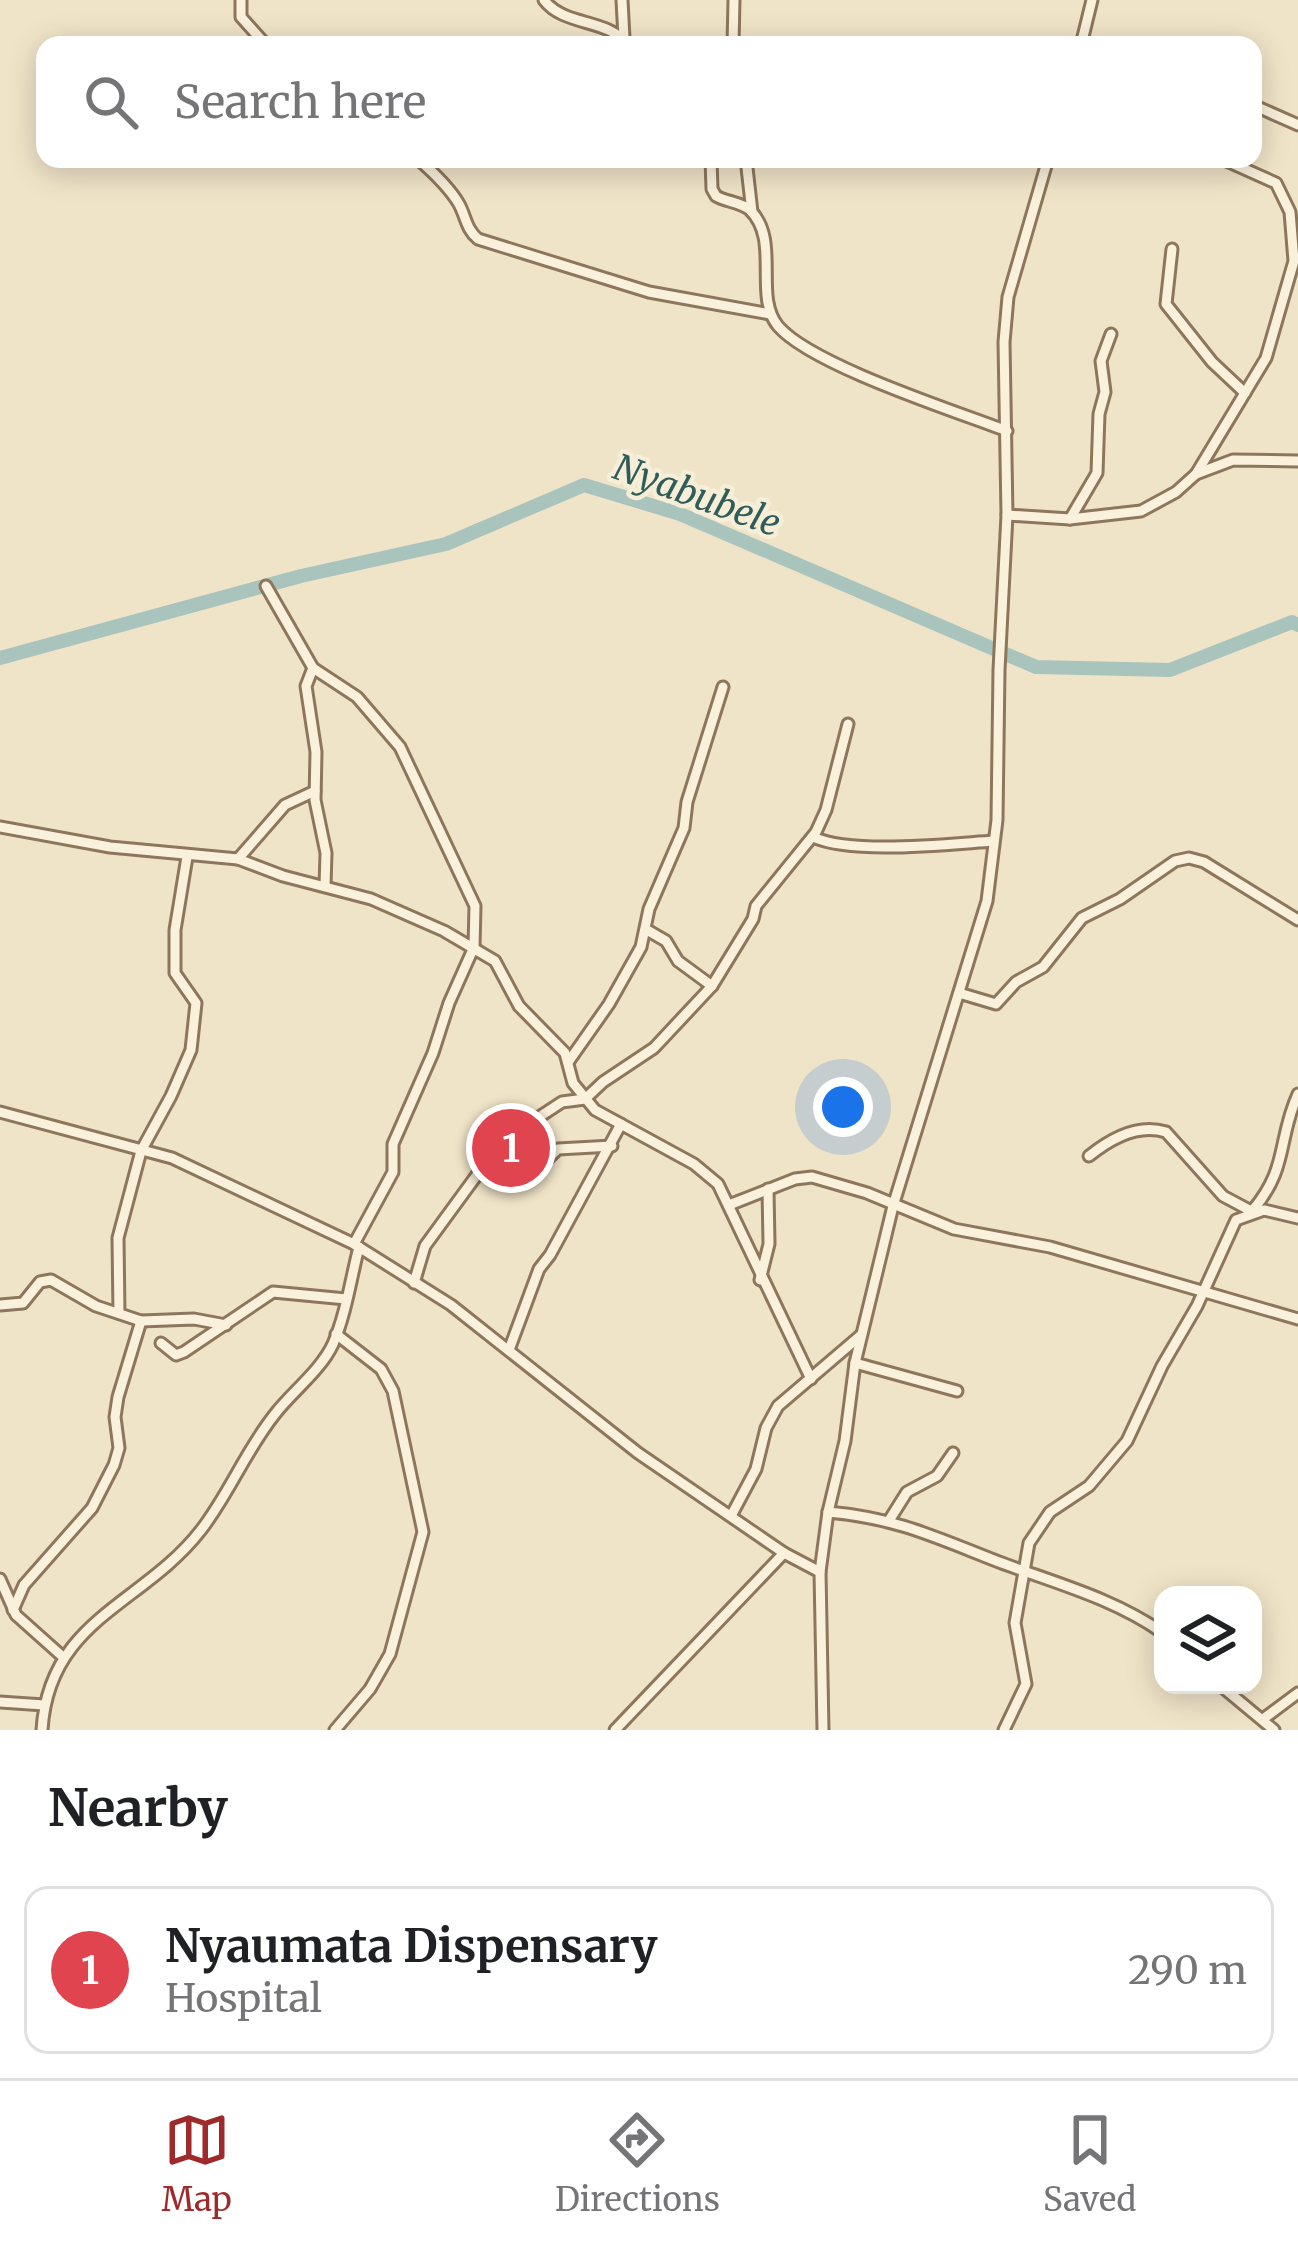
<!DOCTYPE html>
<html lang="en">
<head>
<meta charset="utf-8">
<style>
  :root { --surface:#fff; --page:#f6f6f6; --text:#202124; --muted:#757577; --line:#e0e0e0; --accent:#9e2a2b }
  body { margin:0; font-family:Merriweather,serif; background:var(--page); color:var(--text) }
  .controls { position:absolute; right:36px; bottom:36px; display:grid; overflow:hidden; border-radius:24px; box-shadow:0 6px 30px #0003 }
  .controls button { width:108px; height:108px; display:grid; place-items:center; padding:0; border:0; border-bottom:3px solid var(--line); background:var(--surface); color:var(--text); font:60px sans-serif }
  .you { position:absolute; left:843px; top:1107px; width:42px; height:42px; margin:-30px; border:9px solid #fff; border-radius:50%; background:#1a73e8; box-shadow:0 0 0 18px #1a73e833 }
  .badge { display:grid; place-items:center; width:78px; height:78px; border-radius:50%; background:var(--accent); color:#fff; font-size:39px; font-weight:700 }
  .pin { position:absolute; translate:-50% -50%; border:6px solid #fff; box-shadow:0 3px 12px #0006 }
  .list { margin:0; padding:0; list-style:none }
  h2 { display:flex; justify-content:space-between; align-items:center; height:156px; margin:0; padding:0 48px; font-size:51px }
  h2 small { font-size:39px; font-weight:400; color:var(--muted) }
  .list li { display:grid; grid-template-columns:78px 1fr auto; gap:36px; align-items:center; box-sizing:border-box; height:168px; margin:0 24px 24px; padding:0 24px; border:3px solid var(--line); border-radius:24px }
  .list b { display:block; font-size:45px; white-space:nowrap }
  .list p { margin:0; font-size:39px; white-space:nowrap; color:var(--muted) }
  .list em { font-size:39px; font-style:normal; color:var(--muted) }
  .icon { flex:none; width:66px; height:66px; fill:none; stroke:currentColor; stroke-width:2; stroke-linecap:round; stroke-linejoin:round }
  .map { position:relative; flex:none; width:1298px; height:1730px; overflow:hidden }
  .search { position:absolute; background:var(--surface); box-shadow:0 6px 30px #0003; left:36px; right:36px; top:36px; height:132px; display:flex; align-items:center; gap:30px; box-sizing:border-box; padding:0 42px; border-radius:24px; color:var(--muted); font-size:45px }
  .sheet { height:348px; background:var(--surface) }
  nav { display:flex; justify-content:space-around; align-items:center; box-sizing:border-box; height:168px; border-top:3px solid var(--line); background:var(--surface); font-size:33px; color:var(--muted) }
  nav a { display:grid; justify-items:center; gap:6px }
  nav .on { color:var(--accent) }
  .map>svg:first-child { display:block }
</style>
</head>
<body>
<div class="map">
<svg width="1298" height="1730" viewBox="0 0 1298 1730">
  <rect width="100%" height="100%" fill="#f0e4c8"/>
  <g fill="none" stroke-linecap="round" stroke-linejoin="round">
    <polyline stroke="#a9c4bc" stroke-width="14" points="0,658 301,576 446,544 584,485 680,514 1036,667 1170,670 1292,622 1298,625"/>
    <defs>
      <g id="minor">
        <polyline points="241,0 241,17 266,45"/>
        <path d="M544,0C564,27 609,18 627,45"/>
        <polyline points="622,0 624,38"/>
        <polyline points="733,45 734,0"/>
        <polyline points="1081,45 1092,0"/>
        <polyline points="1253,105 1298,125"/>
        <path d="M418,159C433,172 449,187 459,204C466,217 466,229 478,239L649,292L770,314"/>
        <path d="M711,159L712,189L716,196C726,202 741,202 750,210C781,240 753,296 778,326C811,365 955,411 1007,431"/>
        <polyline points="746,159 752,212"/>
        <polyline points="1172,249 1166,304 1212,362 1245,393"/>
        <polyline points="1196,474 1233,460 1298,461"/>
        <polyline points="1007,515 1070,519 1141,511 1176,492 1196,474 1266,358 1294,261 1290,212 1276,183 1222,159"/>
        <polyline points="1070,519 1097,473 1099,414 1105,392 1101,361 1111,334"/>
        <polyline points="266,586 313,668 357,697 400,747 475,906 474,947 449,1003 433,1053 393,1144 393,1172 354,1244"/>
        <polyline points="313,668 306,686 316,752 315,800 326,853 325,886"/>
        <polyline points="0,827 110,847 238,859 283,876 371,899 444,931 495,961 519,1006 565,1053 573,1083 595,1110 694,1164 718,1184 811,1379"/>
        <path d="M813,837C852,855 948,844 994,841"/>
        <polyline points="238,859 285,805 315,791"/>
        <polyline points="647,930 666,941 678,961 712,986"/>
        <polyline points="959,993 996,1004 1016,982 1043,967 1082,918 1120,899 1175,861 1189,858 1204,862 1298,920"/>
        <polyline points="569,1061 609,1004 641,947 649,909 684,828 687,802 723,687"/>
        <polyline points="0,1112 172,1158 354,1244 451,1305 638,1453 784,1553 820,1572"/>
        <path d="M1089,1156C1110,1139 1138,1123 1166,1132L1223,1196L1253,1212"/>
        <polyline points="478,1175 515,1167 538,1168 558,1149 612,1146"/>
        <polyline points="729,1205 795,1179 812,1177 867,1193 954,1229 1050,1247 1298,1319"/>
        <path d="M1252,1211C1289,1168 1277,1140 1298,1094"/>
        <polyline points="760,1280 769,1244 768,1189"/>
        <polyline points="414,1283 425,1246 501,1142 562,1102 585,1099 603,1082 654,1048 712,986 753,919 756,906 816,832 826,810 848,724"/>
        <polyline points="0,1305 23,1303 40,1282 51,1280 96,1306 141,1321 194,1319 226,1325"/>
        <polyline points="119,1313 118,1238 141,1151 171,1096 191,1050 196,1003 175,973 175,930 187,857"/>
        <polyline points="161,1343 176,1355 184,1352 273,1292 346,1299"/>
        <polyline points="509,1350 539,1269 550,1255 621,1124"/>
        <polyline points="855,1363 957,1391"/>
        <path d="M828,1512C897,1518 937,1538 999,1562C1055,1583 1113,1598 1163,1633"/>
        <polyline points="731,1516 756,1469 766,1428 778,1406 860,1336"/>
        <polyline points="890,1519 907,1492 937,1476 953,1453"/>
        <polyline points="0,1579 16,1615 63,1657"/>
        <polyline points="13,1610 24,1585 92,1508 114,1465 119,1448 115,1417 118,1397 141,1321"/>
        <polyline points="1220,1685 1274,1730"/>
        <polyline points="0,1702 44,1705"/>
        <polyline points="1263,1719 1298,1693"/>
        <path d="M42,1730C49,1619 143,1605 201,1530C229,1494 246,1450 275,1414C292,1392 321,1370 333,1344C346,1314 351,1278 359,1247"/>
        <polyline points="335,1730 370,1689 390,1654 423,1532 393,1391 381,1369 336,1334"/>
        <polyline points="615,1730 784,1553"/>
        <polyline points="823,1730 820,1572 828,1512 845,1441 855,1363 893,1206 987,901 997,820 999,670 1007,515 1004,342 1008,297 1048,159"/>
        <polyline points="1004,1730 1026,1684 1015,1623 1029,1543 1050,1512 1089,1486 1127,1441 1162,1366 1197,1306 1236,1220 1264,1210 1298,1218"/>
      </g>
    </defs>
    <use href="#minor" stroke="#8d765c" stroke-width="15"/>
    <use href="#minor" stroke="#faf1dc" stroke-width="9"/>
  </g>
  <g text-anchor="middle" stroke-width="9" stroke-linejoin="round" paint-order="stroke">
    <g font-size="36" font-style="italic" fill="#2f5d5a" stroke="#f7eed8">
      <text transform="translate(697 495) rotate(20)" y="13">Nyabubele</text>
    </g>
  </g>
</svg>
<div class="controls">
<button><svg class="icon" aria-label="layers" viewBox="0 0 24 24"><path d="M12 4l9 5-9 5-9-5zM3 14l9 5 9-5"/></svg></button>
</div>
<div class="you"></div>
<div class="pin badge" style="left:511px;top:1148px;background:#e0444e">1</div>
<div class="search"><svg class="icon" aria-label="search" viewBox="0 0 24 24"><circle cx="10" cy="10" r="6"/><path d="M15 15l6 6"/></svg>Search here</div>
</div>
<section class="sheet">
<h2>Nearby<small></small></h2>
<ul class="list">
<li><span class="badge" style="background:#e0444e">1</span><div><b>Nyaumata Dispensary</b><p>Hospital</p></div><em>290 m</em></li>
</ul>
</section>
<nav>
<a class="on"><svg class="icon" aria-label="map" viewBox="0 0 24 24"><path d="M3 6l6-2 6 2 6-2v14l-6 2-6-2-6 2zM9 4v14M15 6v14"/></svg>Map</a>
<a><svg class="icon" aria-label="directions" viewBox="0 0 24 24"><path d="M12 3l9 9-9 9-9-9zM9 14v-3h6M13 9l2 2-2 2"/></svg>Directions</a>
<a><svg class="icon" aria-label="saved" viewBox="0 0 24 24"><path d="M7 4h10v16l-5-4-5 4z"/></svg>Saved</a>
</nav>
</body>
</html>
